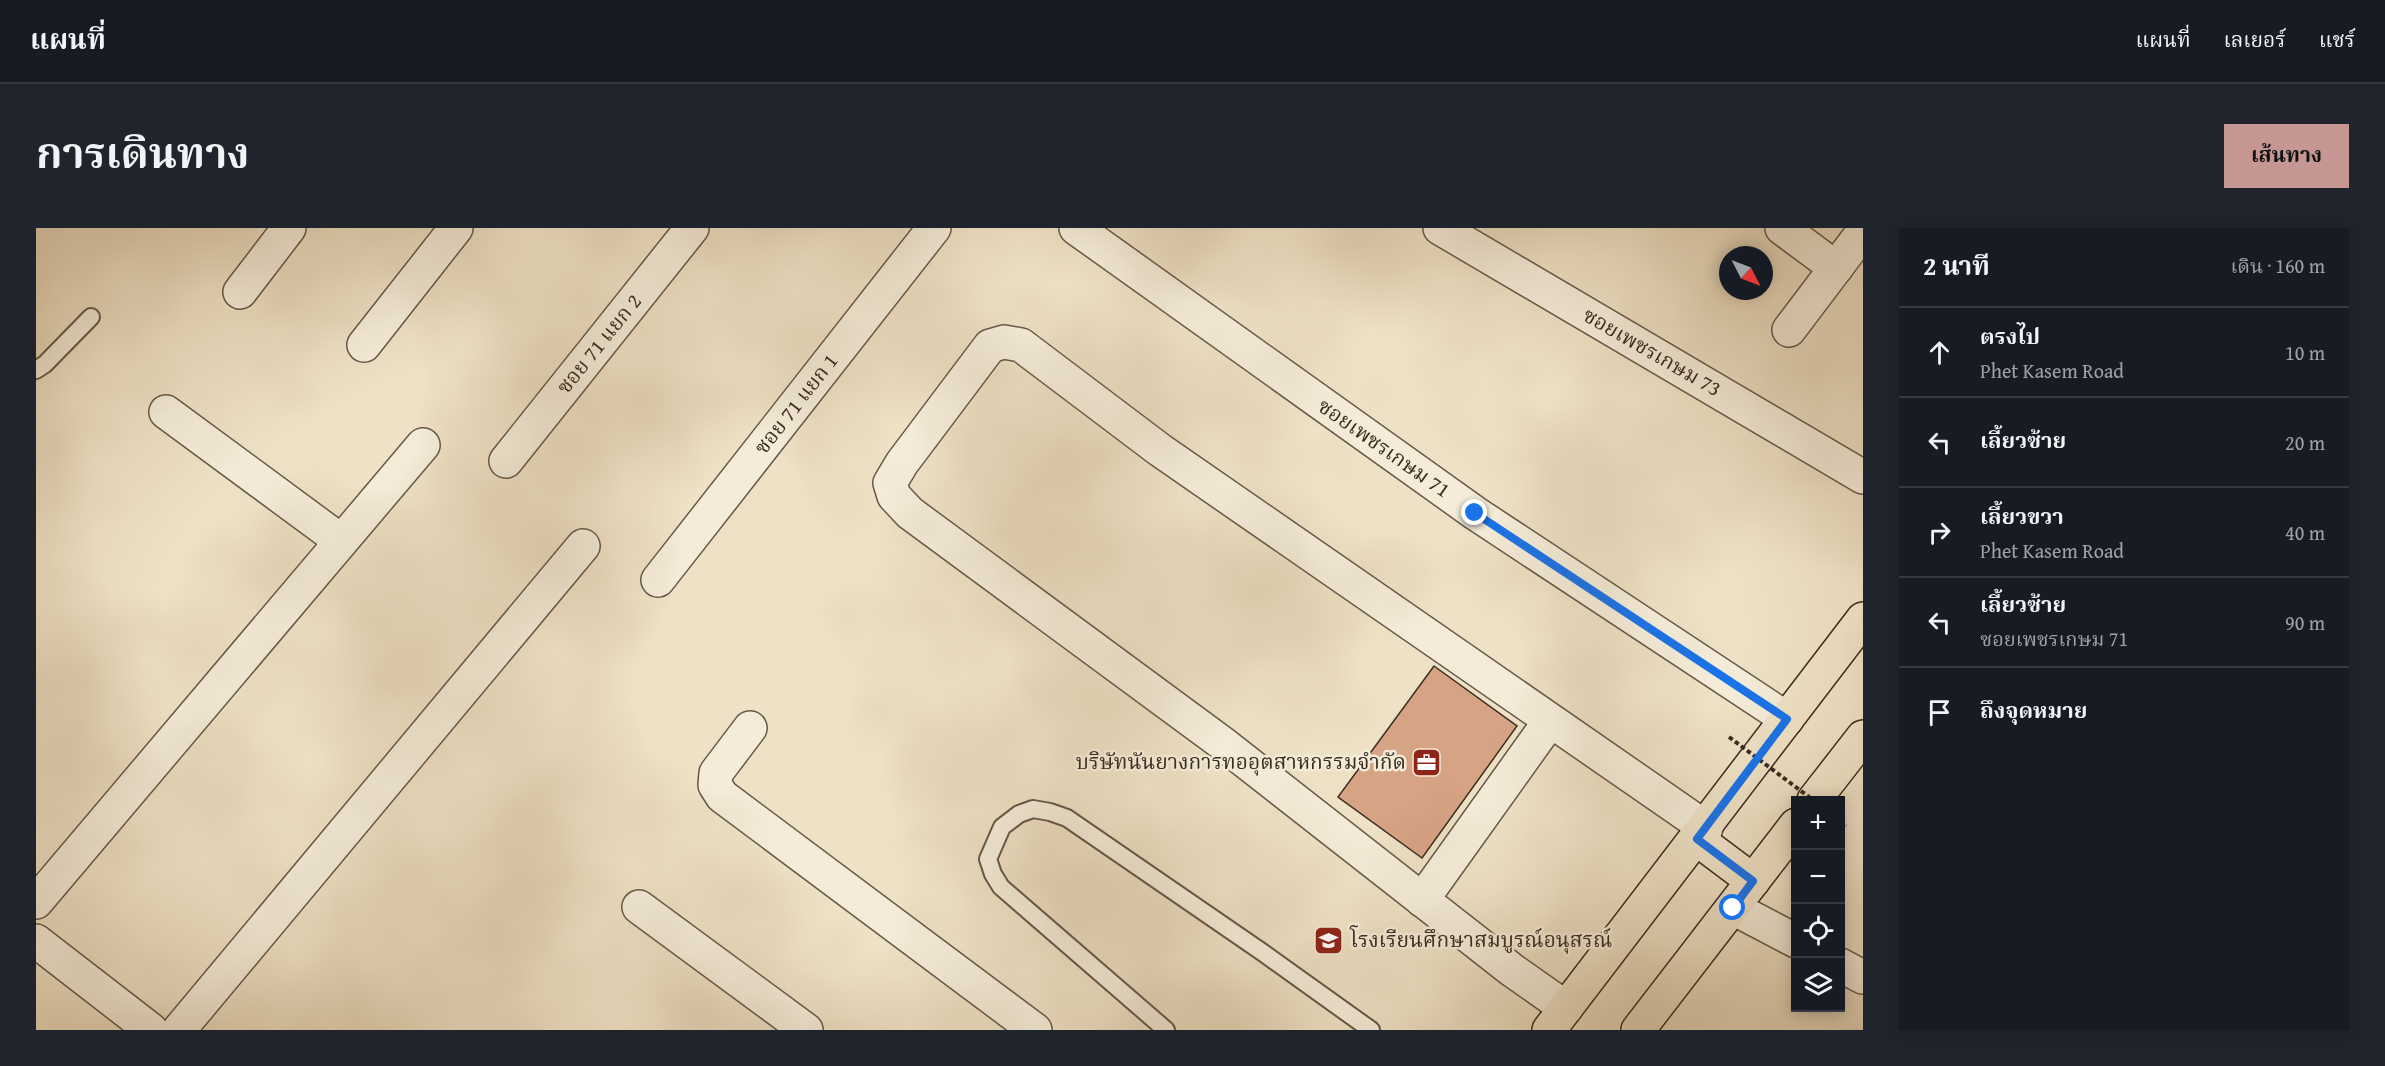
<!DOCTYPE html>
<html lang="th">
<head>
<meta charset="utf-8">
<style>
  :root { --surface:#171b24; --page:#20242c; --text:#f1f3f6; --muted:#9ea1a6; --line:#363941; --accent:#c59692 }
  body { margin:0; font-family:"Gentium Book Plus","Noto Serif Thai",serif; background:var(--page); color:var(--text) }
  .controls { position:absolute; right:18px; bottom:18px; display:grid; overflow:hidden; border-radius:0px; box-shadow:0 3px 15px #0003 }
  .controls button { width:54px; height:54px; display:grid; place-items:center; padding:0; border:0; border-bottom:2px solid var(--line); background:var(--surface); color:var(--text); font:30px sans-serif }
  .compass { position:absolute; left:1683px; top:18px; width:54px; height:54px; border-radius:50%; background:var(--surface); box-shadow:0 3px 15px #0003; rotate:132deg }
  .stop { position:absolute; width:18px; height:18px; margin:-14px; border:4px solid #1a73e8; border-radius:50%; background:#fff }
  .stop.end { background:#1a73e8; border-color:#fff; box-shadow:0 2px 6px #0008 }
  .list { margin:0; padding:0; list-style:none }
  h2 { display:flex; justify-content:space-between; align-items:center; height:78px; margin:0; padding:0 24px; font-size:26px }
  h2 small { font-size:20px; font-weight:400; color:var(--muted) }
  .list li { display:grid; grid-template-columns:39px 1fr auto; gap:18px; align-items:center; box-sizing:border-box; height:90px; padding:0 24px; border-top:2px solid var(--line) }
  .list b { display:block; font-size:22px; white-space:nowrap }
  .list p { margin:0; font-size:20px; white-space:nowrap; color:var(--muted) }
  .list em { font-size:20px; font-style:normal; color:var(--muted) }
  .icon { flex:none; width:33px; height:33px; fill:none; stroke:currentColor; stroke-width:2; stroke-linecap:round; stroke-linejoin:round }
  .map { position:relative; flex:none; width:1827px; height:802px; overflow:hidden; border-radius:0px }
  header { display:flex; align-items:center; gap:36px; box-sizing:border-box; height:84px; padding:0 30px; background:var(--surface); border-bottom:2px solid var(--line) }
  header strong { font-size:28px }
  nav { display:flex; gap:33px; margin-inline-start:auto; font-size:21px }
  .intro { display:flex; align-items:center; justify-content:space-between; box-sizing:border-box; height:144px; padding:0 36px }
  h1 { margin:0; font-size:42px }
  .button { padding:15px 27px; border-radius:0px; background:var(--accent); color:#111; font-size:21px; font-weight:700 }
  main { display:flex; gap:36px; padding:0 36px }
  aside { flex:1; background:var(--surface); border-radius:0px; box-shadow:0 3px 15px #0003 }
  .map>svg:first-child { display:block }
</style>
</head>
<body>
<header>
<strong>แผนที่</strong>
<nav><a>แผนที่</a><a>เลเยอร์</a><a>แชร์</a></nav>
</header>
<div class="intro"><h1>การเดินทาง</h1><a class="button">เส้นทาง</a></div>
<main>
<div class="map">
<svg width="1827" height="802" viewBox="0 0 1827 802">
  <rect width="100%" height="100%" fill="#eee1c5"/>
  <filter id="stains"><feTurbulence type="fractalNoise" baseFrequency=".00333" numOctaves="4"/><feColorMatrix values="0 0 0 0 .2 0 0 0 0 .09 0 0 0 0 .02 0 0 0 .5 -.17"/></filter>
  <radialGradient id="worn" r=".72"><stop offset=".6" stop-color="#630" stop-opacity="0"/><stop offset="1" stop-color="#630" stop-opacity=".3"/></radialGradient>
  <polygon fill="#d6a384" stroke="#392b20" stroke-width="1.5" points="1398,438 1481,498 1386,630 1302,569"/>
  <g fill="none" stroke-linecap="round" stroke-linejoin="round">
    <defs>
      <g id="service">
        <polyline points="0,142 9,136 55,89"/>
        <polyline points="1130,802 965,659 957,646 952,631 966,599 983,586 997,581 1014,584 1031,590 1226,724 1335,802"/>
      </g>
      <g id="minor">
        <polyline points="1040,0 1439,285 1751,491"/>
        <polyline points="1404,0 1827,249"/>
        <polyline points="1746,0 1800,40"/>
        <polyline points="204,64 253,0"/>
        <polyline points="1753,102 1827,4"/>
        <polyline points="328,117 420,0"/>
        <polyline points="130,184 305,313"/>
        <polyline points="470,233 656,0"/>
        <polyline points="622,352 898,0"/>
        <polyline points="714,500 680,545 679,557 686,568 999,802"/>
        <polyline points="1386,672 1514,493"/>
        <polyline points="0,674 387,217"/>
        <polyline points="603,679 770,802"/>
        <polyline points="1697,680 1760,713"/>
        <polyline points="0,713 115,802"/>
        <polyline points="1804,737 1827,749"/>
        <polyline points="1530,780 1476,742 1186,515 874,285 858,268 854,255 866,235 954,118 968,114 985,117 1124,222 1670,600"/>
        <polyline points="143,802 547,318"/>
      </g>
      <g id="primary">
        <polyline points="1778,572 1827,509"/>
        <polyline points="1661,611 1717,653"/>
        <polyline points="1513,802 1827,391"/>
        <polyline points="1602,802 1760,597"/>
      </g>
    </defs>
    <use href="#service" stroke="#665849" stroke-width="20"/>
    <use href="#minor" stroke="#665849" stroke-width="36"/>
    <use href="#primary" stroke="#392b20" stroke-width="36"/>
    <polyline stroke="#392b20" stroke-width="4" stroke-dasharray="4.5 3" stroke-linecap="butt" points="1804,593 1810,598"/>
    <use href="#service" stroke="#f4ecd9" stroke-width="16"/>
    <use href="#minor" stroke="#f4ecd9" stroke-width="33"/>
    <use href="#primary" stroke="#eee1c5" stroke-width="33"/>
    <polyline stroke="#392b20" stroke-width="4" stroke-dasharray="4.5 3" stroke-linecap="butt" points="1693,509 1777,572"/>
  </g>
  <g fill="none" stroke-linecap="round" stroke-linejoin="round">
    <polyline stroke="#1a73e8" stroke-width="8" points="1439,285 1751,491 1661,611 1717,653 1697,680"/>
  </g>
  <defs>
    <symbol id="office-square" viewBox="-11 -11 22 22"><rect x="-9" y="-9" width="18" height="18" rx="4" fill="#8f2418" stroke="#f4ecd9"/><path d="M-6-3h4V-5.5h4V-3h4V5H-6ZM-1-4.5V-3h2v-1.5ZM-6 0V1H6V0Z" fill="#fff"/></symbol>
    <symbol id="school-square" viewBox="-11 -11 22 22"><rect x="-9" y="-9" width="18" height="18" rx="4" fill="#8f2418" stroke="#f4ecd9"/><path d="M0-5L7-2L0 1L-7-2ZM-4 1L0 2.5L4 1V4Q0 6-4 4Z" fill="#fff"/></symbol>
  </defs>
  <g fill-rule="evenodd">
    <use href="#office-square" x="1374" y="518" width="33" height="33"/>
    <use href="#school-square" x="1276" y="696" width="33" height="33"/>
  </g>
  <g text-anchor="middle" stroke-width="5" stroke-linejoin="round" paint-order="stroke">
    <g font-size="21" fill="#392b20" stroke="#f4ecd9">
      <text transform="translate(563 116) rotate(-51)" y="7">ซอย 71 แยก 2</text>
      <text transform="translate(1616 124) rotate(30)" y="7">ซอยเพชรเกษม 73</text>
      <text transform="translate(760 176) rotate(-52)" y="7">ซอย 71 แยก 1</text>
      <text transform="translate(1348 220) rotate(35)" y="7">ซอยเพชรเกษม 71</text>
    </g>
    <g font-size="21" fill="#392b20" stroke="#f4ecd9" text-anchor="end">
      <text x="1370" y="541">บริษัทนันยางการทออุตสาหกรรมจำกัด</text>
      <text x="1314" y="719" text-anchor="start">โรงเรียนศึกษาสมบูรณ์อนุสรณ์</text>
    </g>
  </g>
  <rect width="100%" height="100%" filter="url(#stains)"/>
  <rect width="100%" height="100%" fill="url(#worn)"/>
</svg>
<div class="controls">
<button>+</button>
<button>−</button>
<button><svg class="icon" aria-label="locate" viewBox="0 0 24 24"><circle cx="12" cy="12" r="6"/><path d="M12 2v4M12 18v4M2 12h4M18 12h4"/></svg></button>
<button><svg class="icon" aria-label="layers" viewBox="0 0 24 24"><path d="M12 4l9 5-9 5-9-5zM3 14l9 5 9-5"/></svg></button>
</div>
<svg class="compass" viewBox="-18 -18 36 36"><path d="M0-13l5 13h-10z" fill="#e53935"/><path d="M0 13l5-13h-10z" fill="#9ea1a6"/></svg>
<div class="stop" style="left:1697px;top:680px"></div>
<div class="stop end" style="left:1439px;top:285px"></div>
</div>
<aside>
<h2>2 นาที<small>เดิน · 160 m</small></h2>
<ul class="list">
<li><svg class="icon" aria-label="ahead" viewBox="0 0 24 24"><path d="M12 20V5M6 11l6-6 6 6"/></svg><div><b>ตรงไป</b><p>Phet Kasem Road</p></div><em>10 m</em></li>
<li><svg class="icon" aria-label="left" viewBox="0 0 24 24"><path d="M17 20v-9H6M10 6l-5 5 5 5"/></svg><div><b>เลี้ยวซ้าย</b></div><em>20 m</em></li>
<li><svg class="icon" aria-label="right" viewBox="0 0 24 24"><path d="M7 20v-9h11M14 6l5 5-5 5"/></svg><div><b>เลี้ยวขวา</b><p>Phet Kasem Road</p></div><em>40 m</em></li>
<li><svg class="icon" aria-label="left" viewBox="0 0 24 24"><path d="M17 20v-9H6M10 6l-5 5 5 5"/></svg><div><b>เลี้ยวซ้าย</b><p>ซอยเพชรเกษม 71</p></div><em>90 m</em></li>
<li><svg class="icon" aria-label="arrive" viewBox="0 0 24 24"><path d="M6 21V4h12l-3 4 3 4H6"/></svg><div><b>ถึงจุดหมาย</b></div></li>
</ul>
</aside>
</main>
</body>
</html>
